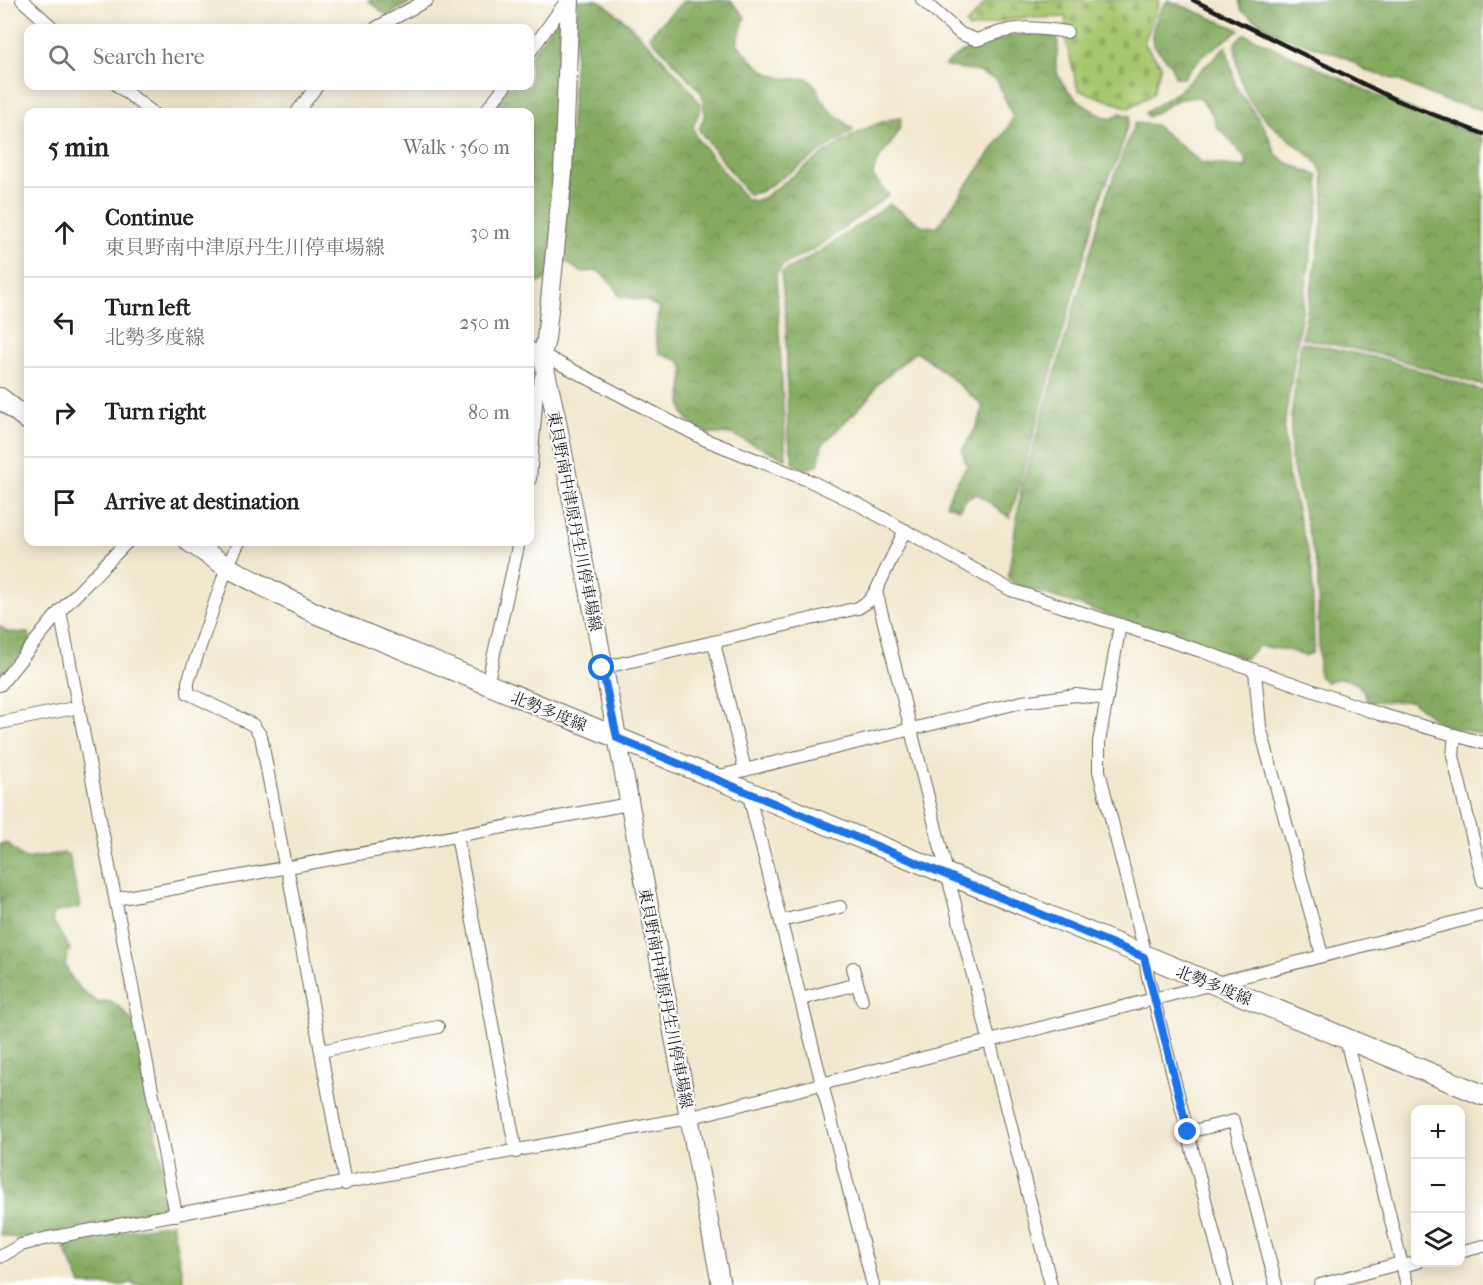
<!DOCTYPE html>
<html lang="en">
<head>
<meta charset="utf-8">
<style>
  :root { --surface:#fff; --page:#f2f2f2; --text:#202124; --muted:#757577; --line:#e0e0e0 }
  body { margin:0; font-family:"IM FELL French Canon","Noto Serif JP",serif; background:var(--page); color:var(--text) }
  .controls { position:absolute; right:18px; bottom:18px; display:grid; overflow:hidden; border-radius:12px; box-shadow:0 3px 15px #0003 }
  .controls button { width:54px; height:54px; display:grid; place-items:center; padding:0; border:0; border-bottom:2px solid var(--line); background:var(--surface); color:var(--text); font:30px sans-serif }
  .stop { position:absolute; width:18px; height:18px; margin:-14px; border:4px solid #1a73e8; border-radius:50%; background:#fff }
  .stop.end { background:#1a73e8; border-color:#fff; box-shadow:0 2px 6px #0008 }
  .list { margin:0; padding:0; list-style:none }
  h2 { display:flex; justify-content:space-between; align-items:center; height:78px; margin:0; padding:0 24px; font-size:26px }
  h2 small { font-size:20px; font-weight:400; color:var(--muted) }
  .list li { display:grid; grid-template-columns:39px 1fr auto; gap:18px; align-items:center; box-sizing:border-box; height:90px; padding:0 24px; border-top:2px solid var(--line) }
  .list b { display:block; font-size:22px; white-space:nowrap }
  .list p { margin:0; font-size:20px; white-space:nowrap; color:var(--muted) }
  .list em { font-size:20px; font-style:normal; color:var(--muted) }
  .icon { flex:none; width:33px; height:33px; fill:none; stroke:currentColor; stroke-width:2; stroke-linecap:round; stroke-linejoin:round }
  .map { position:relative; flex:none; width:1483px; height:1285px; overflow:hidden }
  .search { position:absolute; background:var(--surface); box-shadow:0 3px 15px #0003; left:24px; top:24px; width:510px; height:66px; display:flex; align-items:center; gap:15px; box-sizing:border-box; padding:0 21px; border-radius:12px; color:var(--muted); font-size:22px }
  .panel { position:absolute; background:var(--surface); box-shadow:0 3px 15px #0003; left:24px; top:108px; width:510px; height:438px; border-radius:12px }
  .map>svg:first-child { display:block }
</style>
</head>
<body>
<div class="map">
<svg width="1483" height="1285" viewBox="0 0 1483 1285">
  <defs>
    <pattern id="forest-crowns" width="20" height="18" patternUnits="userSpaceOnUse" patternTransform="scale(1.5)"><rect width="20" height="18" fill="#86ab60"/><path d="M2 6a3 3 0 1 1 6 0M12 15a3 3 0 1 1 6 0" fill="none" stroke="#6d8a4e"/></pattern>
    <pattern id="cemetery-stones" width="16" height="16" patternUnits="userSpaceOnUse" patternTransform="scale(1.5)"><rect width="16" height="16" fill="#a8c66d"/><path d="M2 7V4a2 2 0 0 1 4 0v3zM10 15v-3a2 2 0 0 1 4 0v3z" fill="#90aa5e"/></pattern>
  </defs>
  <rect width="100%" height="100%" fill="#fff"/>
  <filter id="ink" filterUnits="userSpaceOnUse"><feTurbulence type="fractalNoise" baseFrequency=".0167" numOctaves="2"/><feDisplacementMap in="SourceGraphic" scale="12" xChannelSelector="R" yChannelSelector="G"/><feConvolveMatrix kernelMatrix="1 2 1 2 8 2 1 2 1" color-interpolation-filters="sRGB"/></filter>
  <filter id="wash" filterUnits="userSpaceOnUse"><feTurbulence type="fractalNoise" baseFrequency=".008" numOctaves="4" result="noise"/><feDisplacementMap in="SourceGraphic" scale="24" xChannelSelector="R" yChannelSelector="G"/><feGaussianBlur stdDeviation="1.35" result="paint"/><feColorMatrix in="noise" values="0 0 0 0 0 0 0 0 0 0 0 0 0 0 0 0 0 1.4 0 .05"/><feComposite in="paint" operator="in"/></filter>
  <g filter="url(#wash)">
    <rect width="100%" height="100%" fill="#f1e8cf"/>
    <g fill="url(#forest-crowns)" stroke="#51643e" stroke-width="1.5">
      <polygon points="368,0 415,0 387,16"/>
      <path d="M578,0C584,0 592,0 597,0C615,6 697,90 701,108L693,127L696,137L746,199L754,201L763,198C797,174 862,120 901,118C900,145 874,153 873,177L889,195L816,248L783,265L776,274L786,459L731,434H710L693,425L684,415L681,402L684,370L680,361L660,354C653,339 655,323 660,308L646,301L619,296L614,285L598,271L581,272L563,260Z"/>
      <path d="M684,0H730L745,17L737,43C757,69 773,83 806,78C823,89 816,95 828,108C836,116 845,122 854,130L760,192L748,194L699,130L705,114L702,93L649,36Z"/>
      <path d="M1168,0L1240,30L1202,56L1183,78L1175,77C1170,58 1164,59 1154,45C1147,35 1160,8 1168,0Z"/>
      <polygon points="1239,0 1483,0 1483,110 1442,100 1400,81 1367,71 1345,57 1277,34 1242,11"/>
      <polygon points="560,14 550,272 545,281 530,284 530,112 489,112 509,86 530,86 530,57"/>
      <path d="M1036,32L1057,38C1060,48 1055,56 1056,66C1057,87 1092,115 1112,119L1120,113L1130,116L1119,155L1102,193L1010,518L978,494L967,498L959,509L946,504L953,488L967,466L962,450C970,437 983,421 982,405C967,393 929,356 915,352L876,386L869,398L822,445L818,465C807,470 804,470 794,464L788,436L786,319L781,273L819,252L890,204L923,226L937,227L1008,128L1013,117L997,80L979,72L945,66C969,41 1004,38 1036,32Z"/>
      <path d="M1245,34L1374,94L1483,138V386L1387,356L1302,338C1308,302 1332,200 1321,170C1316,158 1305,152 1295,144C1254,112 1238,97 1235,43Z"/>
      <polygon points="1226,46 1236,87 1265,128 1276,154 1286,162 1318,176 1319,201 1284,427 1288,474 1312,570 1314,645 1312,653 1305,656 1288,650 1259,646 1244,659 1015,584 1008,578 1021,490 1107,194 1135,123 1155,125 1202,163 1245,167 1247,161 1225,134 1217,128 1213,115 1200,97 1179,99 1148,117 1145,113 1179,91"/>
      <path d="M1301,342L1387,360L1483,391V735L1440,724L1412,701L1367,702C1364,681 1345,675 1326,682L1319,676L1318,572L1291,460V417Z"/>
      <polygon points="0,626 7,632 29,633 31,643 0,677"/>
      <path d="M7,843L24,859L64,853L69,855L80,907L54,913L52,920L70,949L65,964C71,981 83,994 98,1002C117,998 124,1012 135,1025L170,1205L165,1211L22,1239L0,1235V844Z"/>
      <polygon points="172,1223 184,1285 133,1285 132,1282 124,1285 81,1285 64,1247 71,1241"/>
    </g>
    <polygon fill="url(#cemetery-stones)" stroke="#627144" stroke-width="1.5" points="988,0 1160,0 1144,43 1161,65 1153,94 1129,108 1078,90 1065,37 1066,17 1018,18 969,29 966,25"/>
  </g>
  <g filter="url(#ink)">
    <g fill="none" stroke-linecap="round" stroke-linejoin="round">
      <defs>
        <g id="minor">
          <polyline points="22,0 53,28"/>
          <path d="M922,0L961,34L977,40C1012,26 1030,26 1067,32"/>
          <polyline points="376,28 427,0"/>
          <polyline points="530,52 567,0"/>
          <polyline points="118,86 152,112"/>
          <polyline points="297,112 317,86"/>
          <polyline points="485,112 505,86"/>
          <polyline points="530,348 706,440 810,481 856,503 1011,590 1201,651 1379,714 1483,743"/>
          <polyline points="530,479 537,391 544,368"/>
          <polyline points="905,530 876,591 1051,1285"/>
          <polyline points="127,542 60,611 176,1215"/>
          <polyline points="239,542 227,567 188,682 188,693 253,725 261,736 285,866"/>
          <polyline points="1120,625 1099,742 1099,771 1143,944 1148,977 1227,1285"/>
          <polyline points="714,643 745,770"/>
          <polyline points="602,668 858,608 869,601 876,591"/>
          <polyline points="1255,671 1260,727 1322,955"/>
          <polyline points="0,685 60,611"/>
          <polyline points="487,685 519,542"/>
          <polyline points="0,723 79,707"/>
          <polyline points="1455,735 1453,756 1483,881"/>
          <polyline points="716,777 1022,702 1076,695 1107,699"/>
          <polyline points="748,792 873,1285"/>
          <polyline points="457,836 516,1152"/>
          <polyline points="287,866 345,1184"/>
          <polyline points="116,899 629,804"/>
          <polyline points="781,921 840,907"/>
          <polyline points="853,968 862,1000"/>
          <polyline points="801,999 857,984"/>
          <polyline points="1346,1040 1407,1285"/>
          <polyline points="321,1051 438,1027"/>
          <polyline points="1188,1132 1234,1121 1276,1285"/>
          <polyline points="1460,1252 1483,1246"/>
          <polyline points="0,1257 21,1245 44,1239 688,1118 1483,915"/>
          <polyline points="1402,1266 1418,1262"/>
          <polyline points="1320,1285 1401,1263"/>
        </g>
        <polyline id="secondary" points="570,0 563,173 546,339 542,355 557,421 721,1285"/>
        <g id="primary">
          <polyline points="0,398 28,420"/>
          <polyline points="190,542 227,567 315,613 1483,1095"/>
        </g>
      </defs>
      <use href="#minor" stroke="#67635b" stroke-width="14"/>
      <use href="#secondary" stroke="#67635b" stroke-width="20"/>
      <use href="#primary" stroke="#67635b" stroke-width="22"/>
      <use href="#minor" stroke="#fff" stroke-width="12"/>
      <use href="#secondary" stroke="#fff" stroke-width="18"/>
      <use href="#primary" stroke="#fff" stroke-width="20"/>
      <polyline stroke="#1c1c1c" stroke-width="4.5" points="1193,0 1396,100 1483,134"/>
    </g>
  </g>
  <g fill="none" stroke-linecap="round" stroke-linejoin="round" filter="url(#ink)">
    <polyline stroke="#1a73e8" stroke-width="8" points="602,668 617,738 1144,957 1188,1132"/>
  </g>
  <g text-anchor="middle" stroke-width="4.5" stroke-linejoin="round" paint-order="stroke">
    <g font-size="16" fill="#1c1c1c" stroke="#fff">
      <text transform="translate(575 521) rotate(79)" y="6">東貝野南中津原丹生川停車場線</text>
      <text transform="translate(549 711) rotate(22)" y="6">北勢多度線</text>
      <text transform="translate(1214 985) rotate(22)" y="6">北勢多度線</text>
      <text transform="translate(666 998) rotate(79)" y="6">東貝野南中津原丹生川停車場線</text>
    </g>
  </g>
</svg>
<div class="controls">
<button>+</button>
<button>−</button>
<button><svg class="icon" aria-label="layers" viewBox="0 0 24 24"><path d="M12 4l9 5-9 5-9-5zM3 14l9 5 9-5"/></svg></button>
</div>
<div class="stop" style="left:602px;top:668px"></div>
<div class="stop end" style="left:1188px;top:1132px"></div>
<div class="search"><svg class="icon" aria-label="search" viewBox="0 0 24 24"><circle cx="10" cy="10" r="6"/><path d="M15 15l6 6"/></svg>Search here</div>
<section class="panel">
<h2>5 min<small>Walk · 360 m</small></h2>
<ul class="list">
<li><svg class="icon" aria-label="ahead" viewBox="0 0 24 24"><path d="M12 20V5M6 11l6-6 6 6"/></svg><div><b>Continue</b><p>東貝野南中津原丹生川停車場線</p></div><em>30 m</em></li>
<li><svg class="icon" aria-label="left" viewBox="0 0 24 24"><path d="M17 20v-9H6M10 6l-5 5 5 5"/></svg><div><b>Turn left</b><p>北勢多度線</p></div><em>250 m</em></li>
<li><svg class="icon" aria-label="right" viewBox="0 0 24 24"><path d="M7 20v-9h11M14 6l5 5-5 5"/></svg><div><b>Turn right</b></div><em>80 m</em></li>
<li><svg class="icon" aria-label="arrive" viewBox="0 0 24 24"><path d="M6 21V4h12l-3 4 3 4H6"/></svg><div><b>Arrive at destination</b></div></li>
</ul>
</section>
</div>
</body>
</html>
